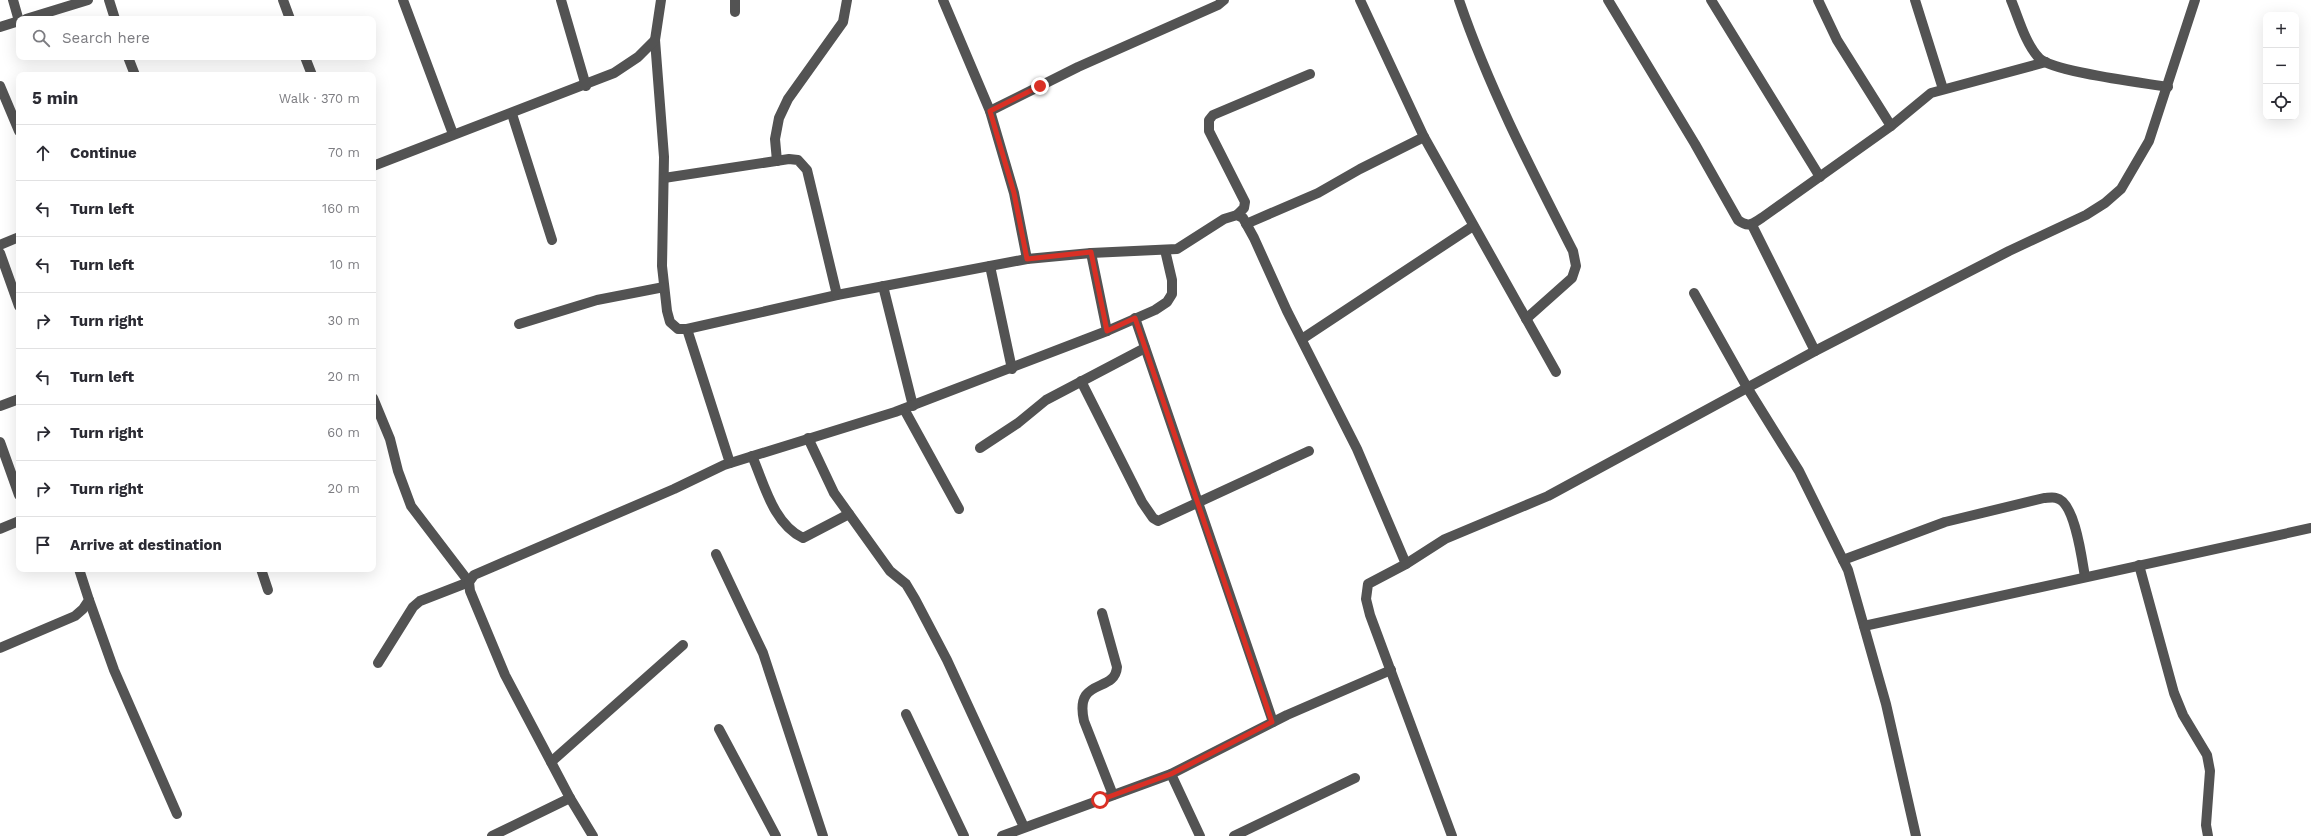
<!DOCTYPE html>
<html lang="en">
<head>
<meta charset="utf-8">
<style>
  :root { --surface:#fff; --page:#f2f2f3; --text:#2b2b33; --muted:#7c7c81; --line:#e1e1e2 }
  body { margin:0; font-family:"Work Sans",sans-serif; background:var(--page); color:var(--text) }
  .controls { position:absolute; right:12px; top:12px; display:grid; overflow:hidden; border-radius:8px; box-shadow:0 4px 16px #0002 }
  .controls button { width:36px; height:36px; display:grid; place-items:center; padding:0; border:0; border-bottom:1px solid var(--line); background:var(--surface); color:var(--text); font:20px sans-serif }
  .stop { position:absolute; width:12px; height:12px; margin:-9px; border:3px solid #d93025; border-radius:50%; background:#fff }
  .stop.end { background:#d93025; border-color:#fff; box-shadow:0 1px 4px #0008 }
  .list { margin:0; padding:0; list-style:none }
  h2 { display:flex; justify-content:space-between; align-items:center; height:52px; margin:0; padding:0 16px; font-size:17px }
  h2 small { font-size:13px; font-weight:400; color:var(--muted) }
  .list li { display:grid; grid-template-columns:26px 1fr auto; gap:12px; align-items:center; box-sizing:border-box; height:56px; padding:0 16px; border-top:1px solid var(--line) }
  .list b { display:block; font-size:15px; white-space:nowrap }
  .list em { font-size:13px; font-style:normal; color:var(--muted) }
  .icon { flex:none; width:22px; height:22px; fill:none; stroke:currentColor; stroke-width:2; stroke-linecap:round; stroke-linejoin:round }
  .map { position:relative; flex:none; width:2311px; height:836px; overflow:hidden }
  .search { position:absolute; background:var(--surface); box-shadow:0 4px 16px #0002; left:16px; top:16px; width:360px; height:44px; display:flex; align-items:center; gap:10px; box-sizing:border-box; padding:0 14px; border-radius:8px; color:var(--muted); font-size:15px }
  .panel { position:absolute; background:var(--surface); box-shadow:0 4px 16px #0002; left:16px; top:72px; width:360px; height:500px; border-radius:8px }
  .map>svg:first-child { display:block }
</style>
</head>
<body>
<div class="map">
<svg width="2311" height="836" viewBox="0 0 2311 836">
  <rect width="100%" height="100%" fill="#fff"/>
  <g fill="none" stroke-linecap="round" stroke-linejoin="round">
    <g stroke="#535353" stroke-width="10">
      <polyline points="13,0 19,21"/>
      <polyline points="109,0 115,19"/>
      <polyline points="283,0 290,19"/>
      <polyline points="403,0 453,134"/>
      <polyline points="561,0 586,86"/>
      <polyline points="661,0 655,40 664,157 662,266 667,311 670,322 678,329 687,329 837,295 1027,259 1091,253 1177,249 1224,219 1237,215 1243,218 1254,238 1287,311 1357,449 1406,564"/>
      <polyline points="943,0 990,111 1014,193 1027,259"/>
      <polyline points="1360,0 1424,137 1556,372"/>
      <path d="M1459,0C1489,88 1531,169 1573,251L1576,266L1572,278L1526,319"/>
      <path d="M1608,0L1695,144L1738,220C1748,228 1753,224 1763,217L1891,126L1931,93L2046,62"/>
      <polyline points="1711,0 1820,177"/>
      <polyline points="1818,0 1837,40 1891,126"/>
      <polyline points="1915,0 1943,89"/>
      <path d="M2011,0C2019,19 2025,43 2039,58C2052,72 2145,83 2168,87"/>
      <polyline points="735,12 735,0"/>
      <polyline points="26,19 88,0"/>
      <polyline points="0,27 19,21"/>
      <polyline points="128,57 135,75"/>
      <polyline points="305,57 312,75"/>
      <polyline points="0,86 19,131"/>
      <polyline points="990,111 1078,67 1218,5 1224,0"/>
      <polyline points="512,114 552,240"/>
      <polyline points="777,161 775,139 779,118 788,99 843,22 847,0"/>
      <polyline points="373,166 614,73 638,57 655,40"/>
      <polyline points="664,178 789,159 798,160 807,170 837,295"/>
      <polyline points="1237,215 1244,208 1245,202 1209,131 1209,120 1213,115 1310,74"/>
      <polyline points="1246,224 1318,193 1360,169 1424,137"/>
      <polyline points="1752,225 1815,351"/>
      <polyline points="0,245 19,237"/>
      <polyline points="0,253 19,306"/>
      <polyline points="1091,253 1107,331"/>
      <polyline points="990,266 1012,369"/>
      <polyline points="883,286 913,406"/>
      <polyline points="1694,293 1748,389 1799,471 1848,570 1886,704 1916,836"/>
      <polyline points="1135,318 1273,722"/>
      <polyline points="519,324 597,300 664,287"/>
      <polyline points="687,329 730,463"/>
      <polyline points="1302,339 1473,226"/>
      <polyline points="1081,381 1142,502 1153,518 1158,521 1309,451"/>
      <polyline points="373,398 390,439 398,471 411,506 469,582 420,601 413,607 378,663"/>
      <polyline points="0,406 19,399"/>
      <polyline points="904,409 959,509"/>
      <polyline points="808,438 834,493 890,571 906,584 915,599 947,660 1024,827"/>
      <polyline points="0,442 19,495"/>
      <polyline points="980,448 1018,423 1046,400 1145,348"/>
      <path d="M752,456C764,483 773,524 803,538L849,514"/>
      <polyline points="0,529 19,521"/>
      <polyline points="716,554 763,653 823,836"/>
      <path d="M1843,560L1945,522L2044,498C2047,498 2053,497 2056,498C2075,501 2082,560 2085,577"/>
      <polyline points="2139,565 2174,693 2183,715 2207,755 2210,771 2206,825 2208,836"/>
      <polyline points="261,569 268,590"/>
      <polyline points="89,600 114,670 177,814"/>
      <path d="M1102,613L1117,667C1115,694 1074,676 1084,721L1113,795"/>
      <polyline points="1864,626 2311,528"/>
      <polyline points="0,648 75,616 83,609 89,600 79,569"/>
      <polyline points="906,714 964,836"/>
      <polyline points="719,729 776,836"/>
      <polyline points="551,762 683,645"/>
      <polyline points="1171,774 1200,836"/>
      <polyline points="492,836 570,798"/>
      <polyline points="593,836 570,798 505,675 470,591 469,582 474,575 674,489 724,465 895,412 1107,331 1155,310 1167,302 1172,294 1172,280 1165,250"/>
      <polyline points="1002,836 1171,774 1287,715 1391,670"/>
      <polyline points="1234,836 1355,778"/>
      <polyline points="1452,836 1370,615 1366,599 1368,584 1406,564 1445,539 1548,496 1815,351 2009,251 2086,215 2105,203 2121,189 2149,141 2195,0"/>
    </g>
  </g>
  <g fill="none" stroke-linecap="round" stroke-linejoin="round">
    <polyline stroke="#d93025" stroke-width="5" points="1040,86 990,111 1014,193 1027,259 1091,252 1107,331 1135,318 1272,722 1171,774 1100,800"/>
  </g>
</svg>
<div class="controls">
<button>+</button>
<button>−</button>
<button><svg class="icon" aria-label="locate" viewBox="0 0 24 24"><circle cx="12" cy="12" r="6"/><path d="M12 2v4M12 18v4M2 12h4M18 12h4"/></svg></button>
</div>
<div class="stop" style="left:1100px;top:800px"></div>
<div class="stop end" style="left:1040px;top:86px"></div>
<div class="search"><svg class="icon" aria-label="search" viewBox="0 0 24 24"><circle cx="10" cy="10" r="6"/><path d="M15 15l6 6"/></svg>Search here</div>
<section class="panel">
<h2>5 min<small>Walk · 370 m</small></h2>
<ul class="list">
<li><svg class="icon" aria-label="ahead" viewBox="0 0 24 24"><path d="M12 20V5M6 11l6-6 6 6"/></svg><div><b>Continue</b></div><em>70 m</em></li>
<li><svg class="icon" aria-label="left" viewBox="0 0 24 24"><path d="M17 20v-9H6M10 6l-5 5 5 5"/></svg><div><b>Turn left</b></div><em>160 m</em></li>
<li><svg class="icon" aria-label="left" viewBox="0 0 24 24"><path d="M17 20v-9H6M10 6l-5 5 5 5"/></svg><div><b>Turn left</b></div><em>10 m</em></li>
<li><svg class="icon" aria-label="right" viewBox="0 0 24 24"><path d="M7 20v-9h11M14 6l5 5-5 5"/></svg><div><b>Turn right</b></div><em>30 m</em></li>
<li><svg class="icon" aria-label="left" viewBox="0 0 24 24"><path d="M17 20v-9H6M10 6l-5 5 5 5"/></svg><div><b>Turn left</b></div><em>20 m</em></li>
<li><svg class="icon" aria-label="right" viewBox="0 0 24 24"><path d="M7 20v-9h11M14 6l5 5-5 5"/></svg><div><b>Turn right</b></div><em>60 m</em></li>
<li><svg class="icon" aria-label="right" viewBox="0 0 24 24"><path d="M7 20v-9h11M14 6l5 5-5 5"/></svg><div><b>Turn right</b></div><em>20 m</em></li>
<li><svg class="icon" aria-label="arrive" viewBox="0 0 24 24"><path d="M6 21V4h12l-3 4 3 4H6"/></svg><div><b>Arrive at destination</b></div></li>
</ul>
</section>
</div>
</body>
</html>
